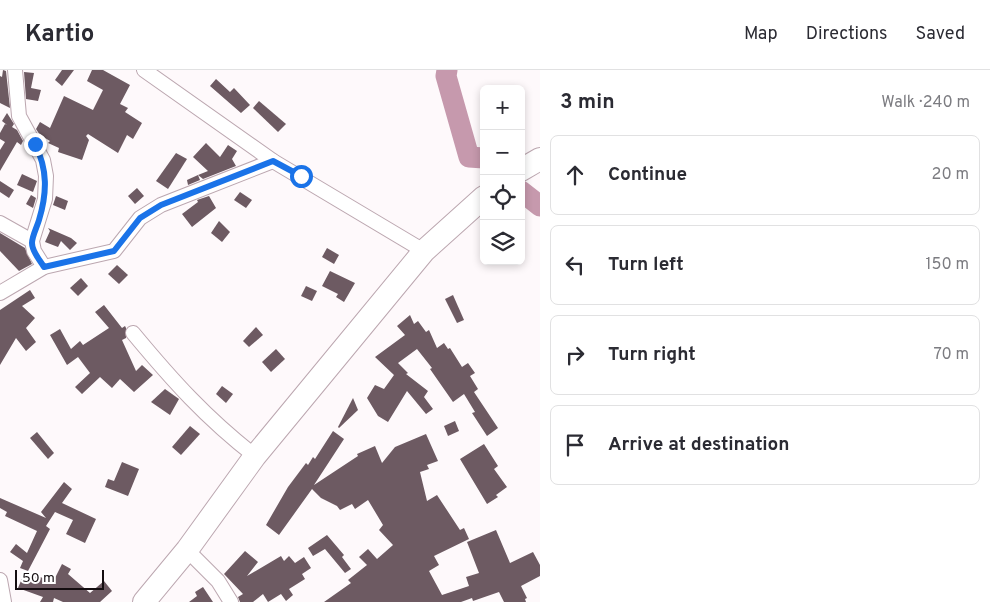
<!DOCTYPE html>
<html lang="en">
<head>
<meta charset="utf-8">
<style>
  :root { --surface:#fff; --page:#f2f2f3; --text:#2b2b33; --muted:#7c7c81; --line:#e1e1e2 }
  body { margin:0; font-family:Overpass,sans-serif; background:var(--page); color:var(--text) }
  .controls { position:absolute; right:15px; top:15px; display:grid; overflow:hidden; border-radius:8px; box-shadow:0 2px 8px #0003 }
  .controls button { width:45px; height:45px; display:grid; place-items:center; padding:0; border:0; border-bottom:1px solid var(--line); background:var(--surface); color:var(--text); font:25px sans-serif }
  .scale { position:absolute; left:15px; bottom:12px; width:89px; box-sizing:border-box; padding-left:5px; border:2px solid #140d10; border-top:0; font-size:14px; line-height:18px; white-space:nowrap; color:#140d10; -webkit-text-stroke:4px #fff; paint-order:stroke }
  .stop { position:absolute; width:15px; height:15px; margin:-11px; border:4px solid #1a73e8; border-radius:50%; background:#fff }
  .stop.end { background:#1a73e8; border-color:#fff; box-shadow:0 1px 5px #0008 }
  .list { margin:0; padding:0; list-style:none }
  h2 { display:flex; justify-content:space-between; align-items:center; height:65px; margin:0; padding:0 20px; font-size:21px }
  h2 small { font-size:16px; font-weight:400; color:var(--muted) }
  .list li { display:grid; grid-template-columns:32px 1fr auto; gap:15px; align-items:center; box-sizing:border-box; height:80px; margin:0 10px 10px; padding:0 10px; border:1px solid var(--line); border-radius:8px }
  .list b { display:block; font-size:19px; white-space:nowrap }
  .list em { font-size:16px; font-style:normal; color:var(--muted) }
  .icon { flex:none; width:28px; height:28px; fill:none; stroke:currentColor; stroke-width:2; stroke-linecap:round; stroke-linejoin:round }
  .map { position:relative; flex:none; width:540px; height:532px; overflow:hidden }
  header { display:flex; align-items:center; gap:30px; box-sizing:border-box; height:70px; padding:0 25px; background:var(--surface); border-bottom:1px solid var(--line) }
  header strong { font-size:24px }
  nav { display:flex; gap:28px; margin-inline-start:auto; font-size:18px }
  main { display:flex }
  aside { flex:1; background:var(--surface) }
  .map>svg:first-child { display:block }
</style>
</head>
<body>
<header>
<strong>Kartio</strong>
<nav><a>Map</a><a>Directions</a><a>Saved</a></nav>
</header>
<main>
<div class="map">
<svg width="540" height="532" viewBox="0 0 540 532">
  <rect width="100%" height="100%" fill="#fef9fb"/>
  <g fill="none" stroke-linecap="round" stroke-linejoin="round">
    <g stroke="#c699ad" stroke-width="21">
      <polyline points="447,0 446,6 469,87 484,88"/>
      <polyline points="521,121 540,136"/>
    </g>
  </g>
  <g fill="#6d5a62">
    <polygon points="3,0 6,1 10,38 0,33 0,6 2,7"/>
    <polygon points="62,0 74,0 62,16 55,10"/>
    <polygon points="92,0 103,0 130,15 120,34 128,38 125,42 142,53 133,69 127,65 118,83 88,64 86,66 89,70 82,90 58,82 59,78 48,73 50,71 40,65 36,59 40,52 50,58 64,26 93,40 103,20 87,11"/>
    <polygon points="24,2 34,3 31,18 41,20 38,31 26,29"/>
    <polygon points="216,9 230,22 234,18 250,35 241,43 210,16"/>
    <polygon points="259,31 286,54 278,62 253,38"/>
    <polygon points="7,43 14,54 12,57 17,60 23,71 21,75 17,72 0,101 0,80 5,72 0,69 0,63 5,54 7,55 2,51"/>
    <polygon points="206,73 220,87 228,75 237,81 232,89 236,96 203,109 198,105 208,101 193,87"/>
    <polygon points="176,83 187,89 168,119 156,111"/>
    <polygon points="22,104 37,111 33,122 17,115"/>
    <polygon points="198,105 200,110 188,115 187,110"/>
    <polygon points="0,111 14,120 9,128 0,122"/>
    <polygon points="137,118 144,126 135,134 128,126"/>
    <polygon points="240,122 252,130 246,138 234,130"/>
    <polygon points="31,125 36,128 33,138 26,134"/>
    <polygon points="56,126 68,131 65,140 53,135"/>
    <polygon points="209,126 216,138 192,157 182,144 198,132 197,130"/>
    <polygon points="219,151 230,162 222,172 211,163"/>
    <polygon points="48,158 71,168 77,173 70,180 61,171 58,177 45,172 50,161"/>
    <polygon points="0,163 25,178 32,194 19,201 0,181"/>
    <polygon points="327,178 339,185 334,194 322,187"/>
    <polygon points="117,195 128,205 119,214 108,204"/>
    <polygon points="330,201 355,213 344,232 336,227 338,224 322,216"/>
    <polygon points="81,208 88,216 78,226 70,218"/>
    <polygon points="306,216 317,221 312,231 301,226"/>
    <polygon points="30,220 35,228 22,236 35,248 26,258 36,272 26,281 16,268 0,295 0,240"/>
    <polygon points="453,225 464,250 457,253 445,229"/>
    <polygon points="104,235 122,258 125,256 126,258 126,268 122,270 136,301 142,295 153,305 134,322 120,309 112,318 100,307 82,324 75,317 90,303 78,287 67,295 50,265 60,259 71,279 80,271 83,275 109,258 95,242"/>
    <polygon points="410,245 414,254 418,251 426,262 429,260 437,278 444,273 448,279 450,278 462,297 468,293 475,303 470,306 478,319 474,322 498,358 487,366 472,343 475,342 464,324 453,332 430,299 432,298 417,279 398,293 408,303 406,304 428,321 424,327 433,339 426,344 407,321 388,352 378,346 367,328 375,315 384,319 394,305 375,287 405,265 397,256"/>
    <polygon points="256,257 263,265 249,277 243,271"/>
    <polygon points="276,279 285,289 271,302 262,292"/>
    <polygon points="222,316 233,324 226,333 216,324"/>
    <polygon points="165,319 179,329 170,345 151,332"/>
    <polygon points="353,328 358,340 339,358 338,357"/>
    <polygon points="455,351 459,361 448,366 444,356"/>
    <polygon points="190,356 200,364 181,385 172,377"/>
    <polygon points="333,361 344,369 314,415 358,386 357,384 375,376 382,393 395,377 426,364 438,391 427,395 429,399 420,402 427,431 437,425 460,460 464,458 469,469 434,486 439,495 429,501 442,525 469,516 466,507 479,503 467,472 496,460 510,493 533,482 540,495 540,506 521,516 527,528 525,529 526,532 504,532 499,522 473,531 472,528 461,532 324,532 351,513 348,510 367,495 359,487 368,479 377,489 393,475 379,460 383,455 368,430 355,439 352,434 340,440 337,436 321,428 312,419 279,465 266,455 288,417 306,393 308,395 313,387 315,389"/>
    <polygon points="37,362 54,383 48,389 30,368"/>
    <polygon points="484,374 498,396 494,399 507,417 496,425 498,427 487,434 460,389"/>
    <polygon points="122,392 139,399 128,426 105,417 108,409 114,411"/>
    <polygon points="64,412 72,419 62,433 96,449 85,473 66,464 73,450 55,442 46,456 50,459 28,501 20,498 23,491 10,482 16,474 27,483 37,461 5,446 7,442 0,438 0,428 46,448 41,442"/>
    <polygon points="327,465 344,485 342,487 351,499 345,503 325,479 313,486 308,478"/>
    <polygon points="245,481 258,492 247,506 281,486 284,491 289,486 295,493 304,487 311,498 302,504 305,509 289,519 293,525 286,531 281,524 268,532 263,524 253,532 240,532 238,527 243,524 224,504"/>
    <polygon points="62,494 71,499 68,504 90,523 104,511 112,521 100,532 63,532 54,528 53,532 40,532 43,527 18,518 25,501 53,512"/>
    <polygon points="203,517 213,532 189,532 197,526 195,522"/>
  </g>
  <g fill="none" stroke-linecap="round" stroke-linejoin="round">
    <defs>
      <g id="street">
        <polyline points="15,0 19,46 43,90 46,106 45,129 32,171 34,181 44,197"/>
        <polyline points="144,0 273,91 424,181"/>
        <polyline points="0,153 32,171"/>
        <polyline points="0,223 44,197 114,181 140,148 161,135 273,91"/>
        <path d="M133,263C172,310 206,348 255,386"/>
        <polyline points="187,480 218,511 231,532"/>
        <polyline points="0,510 4,532"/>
      </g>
      <g id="primary">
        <polyline points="521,100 540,89"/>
        <polyline points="144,532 187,480 255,386 424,181 484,127"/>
      </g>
    </defs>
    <use href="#street" stroke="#bca7b0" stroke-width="16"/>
    <use href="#primary" stroke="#bca7b0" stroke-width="24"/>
    <use href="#street" stroke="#fff" stroke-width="14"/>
    <use href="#primary" stroke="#fff" stroke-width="22"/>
  </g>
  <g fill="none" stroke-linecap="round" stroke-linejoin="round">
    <path stroke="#1a73e8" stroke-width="6" d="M35,74C48,100 47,123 39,150C37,157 32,166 32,173C32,182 40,190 44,197L114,181L140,148L161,135L273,91L301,106"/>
  </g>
</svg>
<div class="controls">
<button>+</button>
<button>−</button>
<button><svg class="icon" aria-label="locate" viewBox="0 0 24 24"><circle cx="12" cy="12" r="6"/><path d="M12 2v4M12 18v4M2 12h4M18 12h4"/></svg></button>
<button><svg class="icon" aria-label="layers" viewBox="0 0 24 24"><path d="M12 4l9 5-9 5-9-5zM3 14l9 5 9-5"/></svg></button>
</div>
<div class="scale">50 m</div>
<div class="stop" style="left:301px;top:106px"></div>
<div class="stop end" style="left:35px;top:74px"></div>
</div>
<aside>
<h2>3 min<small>Walk · 240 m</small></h2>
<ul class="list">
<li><svg class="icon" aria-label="ahead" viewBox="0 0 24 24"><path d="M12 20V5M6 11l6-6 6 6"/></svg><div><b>Continue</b></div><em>20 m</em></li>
<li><svg class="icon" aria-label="left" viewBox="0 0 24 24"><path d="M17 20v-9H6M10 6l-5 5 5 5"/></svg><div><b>Turn left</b></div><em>150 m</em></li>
<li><svg class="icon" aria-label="right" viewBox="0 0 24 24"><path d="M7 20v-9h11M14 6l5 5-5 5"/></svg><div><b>Turn right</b></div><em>70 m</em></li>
<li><svg class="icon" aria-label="arrive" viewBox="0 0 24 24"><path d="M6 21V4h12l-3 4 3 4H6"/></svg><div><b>Arrive at destination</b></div></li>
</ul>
</aside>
</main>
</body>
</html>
